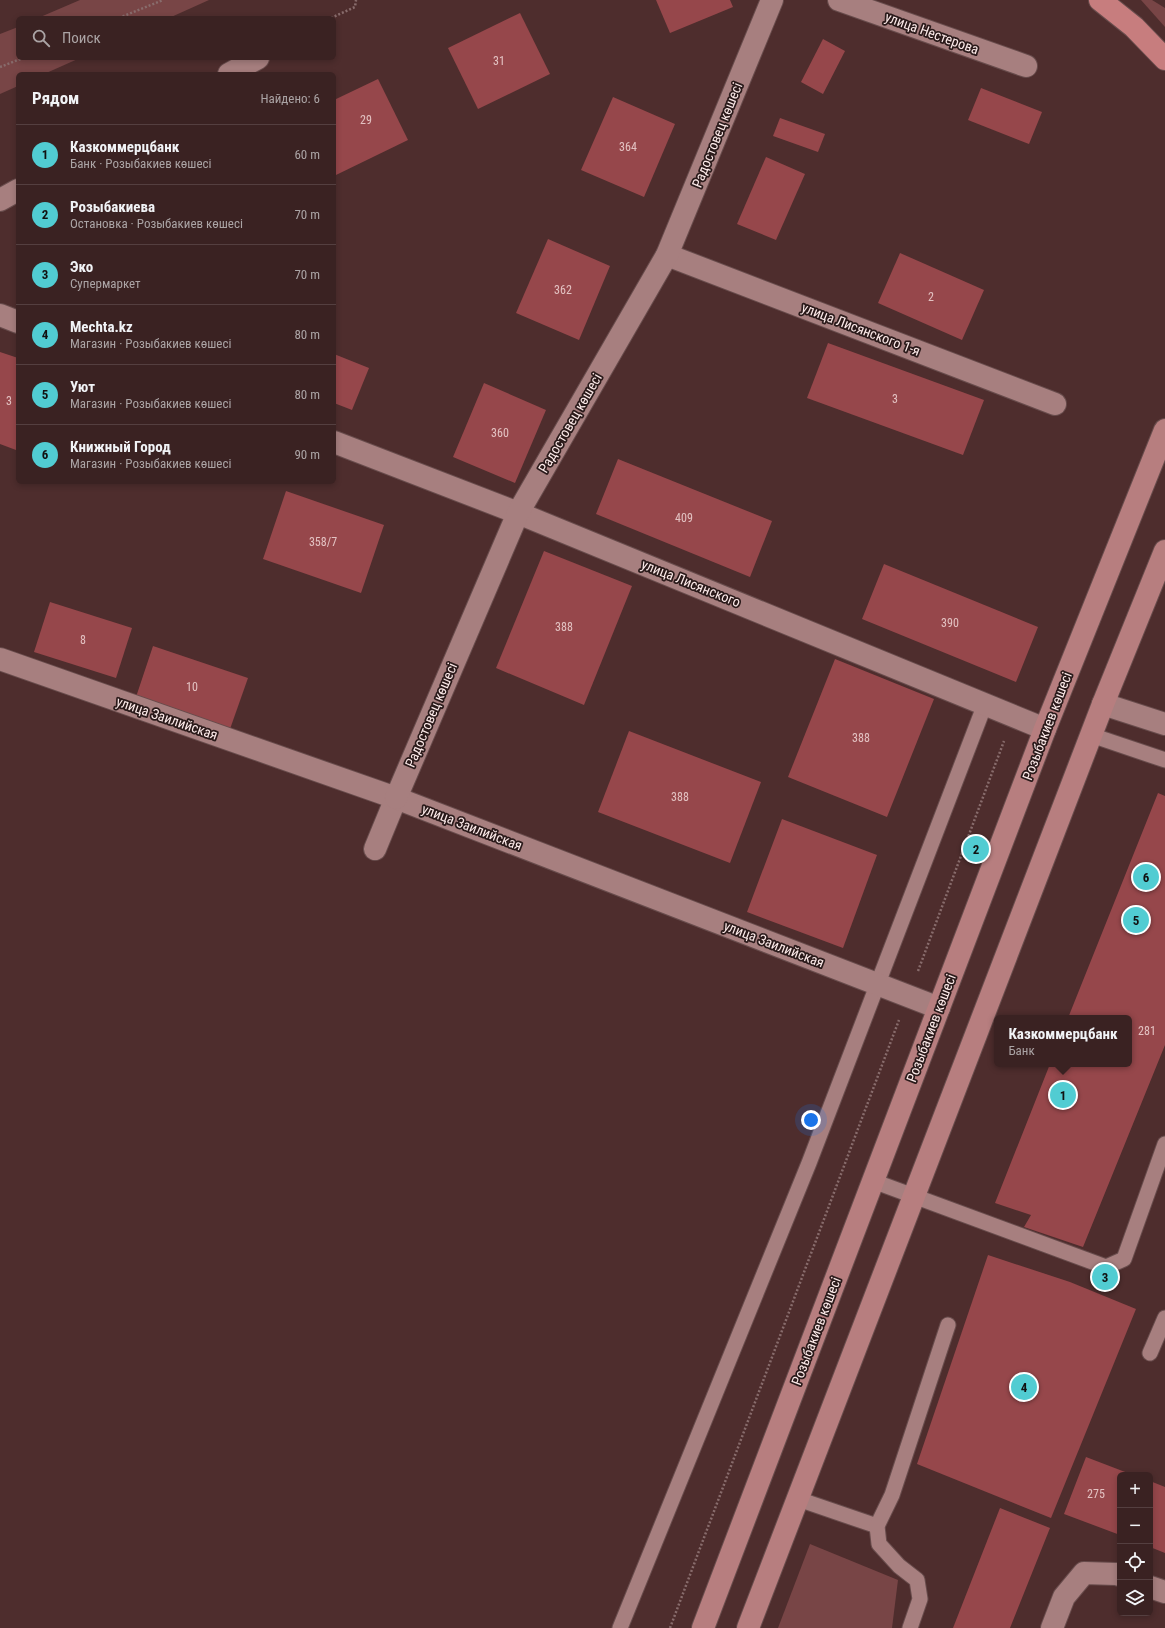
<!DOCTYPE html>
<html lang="ru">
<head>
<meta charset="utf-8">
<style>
  :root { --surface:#3a2222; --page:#452f2f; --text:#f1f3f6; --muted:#aba4a5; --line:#543f40; --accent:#51ccd2 }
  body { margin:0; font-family:"Roboto Condensed",sans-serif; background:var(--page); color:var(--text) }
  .controls { position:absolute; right:12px; bottom:12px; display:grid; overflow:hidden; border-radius:6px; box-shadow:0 2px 6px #0003 }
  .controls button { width:36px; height:36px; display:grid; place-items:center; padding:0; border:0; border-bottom:1px solid var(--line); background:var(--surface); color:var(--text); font:20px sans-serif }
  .you { position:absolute; left:811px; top:1120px; width:14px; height:14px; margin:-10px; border:3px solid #fff; border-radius:50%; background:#1a73e8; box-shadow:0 0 0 6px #1a73e833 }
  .badge { display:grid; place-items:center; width:26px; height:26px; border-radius:50%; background:var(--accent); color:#111; font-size:13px; font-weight:700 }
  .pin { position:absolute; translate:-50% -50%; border:2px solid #fff; box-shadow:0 1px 4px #0006 }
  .popup { position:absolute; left:994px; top:1015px; width:138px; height:52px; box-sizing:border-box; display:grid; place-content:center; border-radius:6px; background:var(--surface); filter:drop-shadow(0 1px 3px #0005); font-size:13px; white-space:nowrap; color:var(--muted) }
  .popup b { font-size:15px; color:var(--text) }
  .popup::after { content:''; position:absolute; left:50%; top:100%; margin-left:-8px; border:8px solid transparent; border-top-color:var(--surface) }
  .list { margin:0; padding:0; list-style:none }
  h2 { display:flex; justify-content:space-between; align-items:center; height:52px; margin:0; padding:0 16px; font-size:17px }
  h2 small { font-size:13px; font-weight:400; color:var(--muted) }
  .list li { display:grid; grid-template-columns:26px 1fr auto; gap:12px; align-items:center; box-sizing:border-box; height:60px; padding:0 16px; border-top:1px solid var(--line) }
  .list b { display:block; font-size:15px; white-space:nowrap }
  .list p { margin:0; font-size:13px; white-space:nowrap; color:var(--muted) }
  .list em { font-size:13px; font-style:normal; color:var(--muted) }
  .icon { flex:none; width:22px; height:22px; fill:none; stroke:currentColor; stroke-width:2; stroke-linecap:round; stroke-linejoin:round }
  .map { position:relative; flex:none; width:1165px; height:1628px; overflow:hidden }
  .search { position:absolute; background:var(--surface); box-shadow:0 2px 6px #0003; left:16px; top:16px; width:320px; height:44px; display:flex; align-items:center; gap:10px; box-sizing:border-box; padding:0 14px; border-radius:6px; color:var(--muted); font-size:15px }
  .panel { position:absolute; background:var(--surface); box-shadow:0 2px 6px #0003; left:16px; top:72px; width:320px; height:412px; border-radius:6px }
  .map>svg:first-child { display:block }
</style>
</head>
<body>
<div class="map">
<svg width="1165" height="1628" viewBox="0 0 1165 1628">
  <rect width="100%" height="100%" fill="#4e2d2d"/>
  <g fill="#784546">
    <polygon points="80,0 209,0 169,18 38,18"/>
    <polygon points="1141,0 1152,0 1165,8 1165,27"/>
    <polygon points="18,27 18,58 80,58 44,74 18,74 18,86 0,94 0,34"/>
    <polygon points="810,1544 898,1580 892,1628 778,1628"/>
  </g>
  <g fill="#96474b">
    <polygon points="656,0 730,0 733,7 670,33"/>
    <polygon points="520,13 550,74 478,109 448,48"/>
    <polygon points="823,39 845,51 823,94 801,82"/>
    <polygon points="378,79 408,140 336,175 334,171 334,100"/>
    <polygon points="981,88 1042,112 1029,144 968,120"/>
    <polygon points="613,97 675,124 644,197 581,170"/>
    <polygon points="780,118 825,134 818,152 773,136"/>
    <polygon points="766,157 805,174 776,240 737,224"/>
    <polygon points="548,239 610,266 579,340 516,313"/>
    <polygon points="900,253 984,290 962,340 878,303"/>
    <polygon points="828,343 984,400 963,455 807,398"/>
    <polygon points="0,352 18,358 18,443 16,450 0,444"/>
    <polygon points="334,354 369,368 352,410 334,403"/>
    <polygon points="484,383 546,410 515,483 453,457"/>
    <polygon points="618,459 772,521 750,577 596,514"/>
    <polygon points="286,491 384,525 361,593 263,559"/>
    <polygon points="544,551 632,586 584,705 496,668"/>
    <polygon points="884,564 1038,627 1016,682 862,619"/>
    <polygon points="50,602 132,628 116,678 34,652"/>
    <polygon points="153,646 248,678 230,729 136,697"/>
    <polygon points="835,659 934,699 887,817 788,777"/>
    <polygon points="629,731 761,782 730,863 598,812"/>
    <polygon points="1158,793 1165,796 1165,1045 1083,1247 1024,1227 1031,1215 995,1203 1050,1064 1129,1064 1129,1018 1068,1018"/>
    <polygon points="782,819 877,855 843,948 747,912"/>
    <polygon points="988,1255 1070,1282 1136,1309 1051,1518 917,1464"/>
    <polygon points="1086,1457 1133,1475 1120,1475 1120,1535 1064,1514"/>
    <polygon points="1150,1481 1165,1487 1165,1553 1150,1547"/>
    <polygon points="1000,1508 1050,1528 1010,1628 953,1628"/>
  </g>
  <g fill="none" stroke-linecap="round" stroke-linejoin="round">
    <defs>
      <g id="service">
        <polyline points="1091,735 1165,760"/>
        <polyline points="873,1181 1106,1267 1124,1259 1165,1144"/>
        <polyline points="1150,1353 1165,1318"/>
        <polyline points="798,1499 877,1526"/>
        <polyline points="620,1628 809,1163 985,704"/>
        <polyline points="910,1628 920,1599 917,1580 899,1566 879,1544 877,1526 892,1495 948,1325"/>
      </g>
      <polyline id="pedestrian" points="375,849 396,798"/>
      <g id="minor">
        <polyline points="839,0 1026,66"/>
        <polyline points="229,74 258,58"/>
        <polyline points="0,200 18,190"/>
        <polyline points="667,255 1055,404"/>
        <polyline points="0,315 18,322"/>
        <polyline points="334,442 518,513 1045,729"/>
        <polyline points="0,659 396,798 939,1008"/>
        <polyline points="1103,704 1165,724"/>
        <polyline points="396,798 518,513 667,255 772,0"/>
        <polyline points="1150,1587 1165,1592"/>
        <polyline points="1052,1628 1064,1597 1084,1573 1116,1574 1120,1575"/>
      </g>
      <g id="secondary">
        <polyline points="703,1628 1045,729 1165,430"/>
        <polyline points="748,1628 1103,704 1165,551"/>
      </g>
      <polyline id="primary" points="1100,0 1134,27 1165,59"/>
    </defs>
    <use href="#service" stroke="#684c4c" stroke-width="17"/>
    <use href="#pedestrian" stroke="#684c4c" stroke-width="24"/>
    <use href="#minor" stroke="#684c4c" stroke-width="24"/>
    <use href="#secondary" stroke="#684c4c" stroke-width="24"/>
    <use href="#primary" stroke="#684c4c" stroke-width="24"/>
    <g stroke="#886c6c" stroke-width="2.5" stroke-dasharray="2 2" stroke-linecap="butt">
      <polyline points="119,18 163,0"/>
      <polyline points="331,18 355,7 356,0"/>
      <polyline points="0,67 23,58"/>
      <polyline points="918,971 1004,741"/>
      <polyline points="670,1628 899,1020"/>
    </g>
    <use href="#service" stroke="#a77f7f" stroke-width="15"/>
    <use href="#pedestrian" stroke="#a77f7f" stroke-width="22"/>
    <use href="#minor" stroke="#a77f7f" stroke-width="22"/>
    <use href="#secondary" stroke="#b77e7f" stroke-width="22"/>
    <use href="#primary" stroke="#c77d7e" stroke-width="22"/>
  </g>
  <g text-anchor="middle" stroke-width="3.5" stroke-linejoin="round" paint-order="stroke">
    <g font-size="12" fill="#e3c2c2">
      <text x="499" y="65">31</text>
      <text x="366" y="124">29</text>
      <text x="628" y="151">364</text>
      <text x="563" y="294">362</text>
      <text x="931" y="301">2</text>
      <text x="895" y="403">3</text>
      <text x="9" y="405">3</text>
      <text x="500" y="437">360</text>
      <text x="684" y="522">409</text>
      <text x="323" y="546">358/7</text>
      <text x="950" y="627">390</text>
      <text x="564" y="631">388</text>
      <text x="83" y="644">8</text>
      <text x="192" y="691">10</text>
      <text x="861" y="742">388</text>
      <text x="680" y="801">388</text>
      <text x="1147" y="1035">281</text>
      <text x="1096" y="1498">275</text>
    </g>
    <g font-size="14" fill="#fdebea" stroke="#2a1a1a">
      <text transform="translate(932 33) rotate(20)" y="5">улица Нестерова</text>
      <text transform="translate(717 135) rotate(-68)" y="5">Радостовец көшесі</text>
      <text transform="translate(861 329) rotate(21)" y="5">улица Лисянского 1-я</text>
      <text transform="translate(570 423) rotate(-60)" y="5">Радостовец көшесі</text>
      <text transform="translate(691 583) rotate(22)" y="5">улица Лисянского</text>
      <text transform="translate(431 715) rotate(-67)" y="5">Радостовец көшесі</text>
      <text transform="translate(167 718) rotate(19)" y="5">улица Заилийская</text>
      <text transform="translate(1047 726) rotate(-69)" y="5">Розыбакиев көшесі</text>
      <text transform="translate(472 827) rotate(21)" y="5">улица Заилийская</text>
      <text transform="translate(774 944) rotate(21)" y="5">улица Заилийская</text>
      <text transform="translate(931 1028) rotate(-69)" y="5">Розыбакиев көшесі</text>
      <text transform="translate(816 1331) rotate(-69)" y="5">Розыбакиев көшесі</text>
    </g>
  </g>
</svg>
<div class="controls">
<button>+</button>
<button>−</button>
<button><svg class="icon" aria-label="locate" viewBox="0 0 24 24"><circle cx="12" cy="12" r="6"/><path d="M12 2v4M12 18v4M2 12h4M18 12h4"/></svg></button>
<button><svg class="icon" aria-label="layers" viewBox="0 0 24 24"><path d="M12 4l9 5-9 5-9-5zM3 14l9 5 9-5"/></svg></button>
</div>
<div class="you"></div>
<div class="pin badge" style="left:1063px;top:1095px">1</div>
<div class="popup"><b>Казкоммерцбанк</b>Банк</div>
<div class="pin badge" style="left:976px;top:849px">2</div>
<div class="pin badge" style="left:1105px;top:1277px">3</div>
<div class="pin badge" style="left:1024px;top:1387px">4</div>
<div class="pin badge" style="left:1136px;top:920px">5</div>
<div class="pin badge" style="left:1146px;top:877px">6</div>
<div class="search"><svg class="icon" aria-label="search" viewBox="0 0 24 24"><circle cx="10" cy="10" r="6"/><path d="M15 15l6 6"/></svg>Поиск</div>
<section class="panel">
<h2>Рядом<small>Найдено: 6</small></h2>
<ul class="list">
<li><span class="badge">1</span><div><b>Казкоммерцбанк</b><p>Банк · Розыбакиев көшесі</p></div><em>60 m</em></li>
<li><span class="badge">2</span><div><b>Розыбакиева</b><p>Остановка · Розыбакиев көшесі</p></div><em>70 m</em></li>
<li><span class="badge">3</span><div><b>Эко</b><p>Супермаркет</p></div><em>70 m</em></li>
<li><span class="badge">4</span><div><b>Mechta.kz</b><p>Магазин · Розыбакиев көшесі</p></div><em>80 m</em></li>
<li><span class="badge">5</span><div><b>Уют</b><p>Магазин · Розыбакиев көшесі</p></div><em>80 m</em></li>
<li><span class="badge">6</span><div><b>Книжный Город</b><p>Магазин · Розыбакиев көшесі</p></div><em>90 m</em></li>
</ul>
</section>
</div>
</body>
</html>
